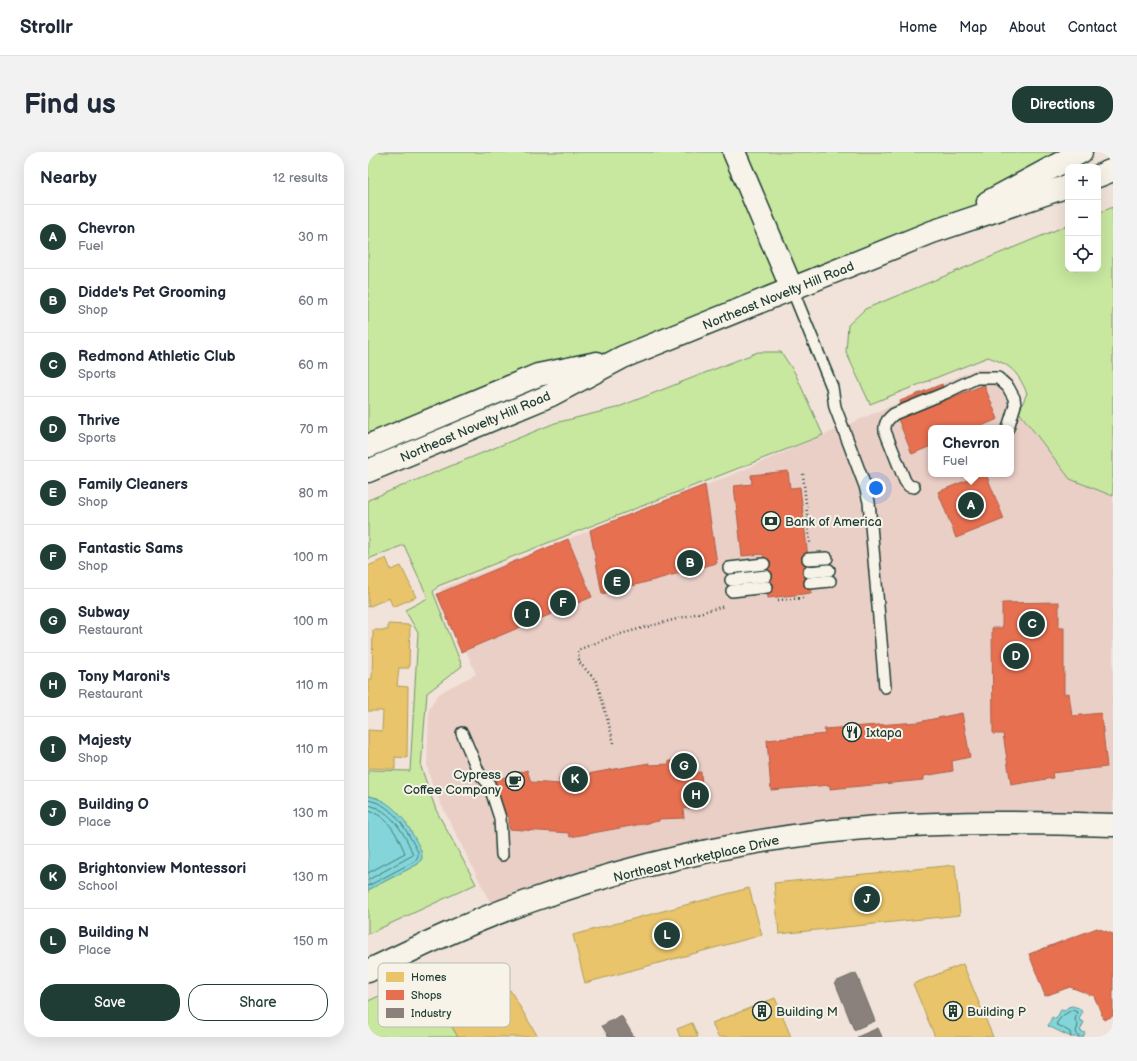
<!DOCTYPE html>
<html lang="en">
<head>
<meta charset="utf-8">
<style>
  :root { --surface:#fff; --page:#f2f2f3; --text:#1f2937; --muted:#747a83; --line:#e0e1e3; --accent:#1f3d34 }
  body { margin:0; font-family:"Balsamiq Sans",sans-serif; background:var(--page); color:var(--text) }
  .controls { position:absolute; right:12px; top:12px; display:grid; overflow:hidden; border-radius:8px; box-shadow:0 4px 16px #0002 }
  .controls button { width:36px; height:36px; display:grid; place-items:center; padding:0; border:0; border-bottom:1px solid var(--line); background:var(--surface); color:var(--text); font:20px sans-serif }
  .you { position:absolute; left:508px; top:336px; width:14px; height:14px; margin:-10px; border:3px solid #fff; border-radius:50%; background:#1a73e8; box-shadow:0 0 0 6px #1a73e833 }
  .badge { display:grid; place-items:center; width:26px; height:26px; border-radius:50%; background:var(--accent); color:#fff; font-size:13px; font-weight:700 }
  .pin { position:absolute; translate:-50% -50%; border:2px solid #fff; box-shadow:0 1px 4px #0006 }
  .popup { position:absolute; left:560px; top:273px; width:86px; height:52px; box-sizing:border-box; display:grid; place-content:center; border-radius:8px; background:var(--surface); filter:drop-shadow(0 1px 3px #0005); font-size:13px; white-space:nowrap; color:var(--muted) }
  .popup b { font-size:15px; color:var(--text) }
  .popup::after { content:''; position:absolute; left:50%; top:100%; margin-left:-8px; border:8px solid transparent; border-top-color:var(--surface) }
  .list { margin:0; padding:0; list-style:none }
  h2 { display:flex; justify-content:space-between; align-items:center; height:52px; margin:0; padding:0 16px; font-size:17px }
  h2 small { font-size:13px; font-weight:400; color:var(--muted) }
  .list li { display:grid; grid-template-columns:26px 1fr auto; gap:12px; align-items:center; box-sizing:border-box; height:64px; padding:0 16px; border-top:1px solid var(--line) }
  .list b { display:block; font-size:15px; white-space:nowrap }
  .list p { margin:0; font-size:13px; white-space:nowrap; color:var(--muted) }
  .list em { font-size:13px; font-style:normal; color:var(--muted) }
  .actions { display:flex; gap:8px; padding:12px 16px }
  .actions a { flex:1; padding:9px 0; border:1px solid var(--accent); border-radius:16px; text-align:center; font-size:14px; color:var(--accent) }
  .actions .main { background:var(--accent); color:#fff }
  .icon { flex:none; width:22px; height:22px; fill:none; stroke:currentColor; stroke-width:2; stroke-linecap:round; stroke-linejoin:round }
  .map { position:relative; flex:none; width:745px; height:885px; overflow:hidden; border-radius:16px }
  header { display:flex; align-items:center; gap:24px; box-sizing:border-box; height:56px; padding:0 20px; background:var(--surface); border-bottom:1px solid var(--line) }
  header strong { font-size:19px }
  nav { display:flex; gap:22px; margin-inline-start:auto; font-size:14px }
  .intro { display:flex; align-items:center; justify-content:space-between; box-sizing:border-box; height:96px; padding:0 24px }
  h1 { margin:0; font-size:28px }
  .button { padding:10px 18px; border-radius:16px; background:var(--accent); color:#fff; font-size:14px; font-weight:700 }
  main { display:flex; gap:24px; padding:0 24px }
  aside { flex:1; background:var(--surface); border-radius:16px; box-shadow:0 4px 16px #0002 }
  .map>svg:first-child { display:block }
</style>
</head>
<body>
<header>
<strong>Strollr</strong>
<nav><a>Home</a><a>Map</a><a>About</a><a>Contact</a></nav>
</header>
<div class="intro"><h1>Find us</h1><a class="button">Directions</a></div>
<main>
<aside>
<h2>Nearby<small>12 results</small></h2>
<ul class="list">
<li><span class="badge">A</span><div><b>Chevron</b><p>Fuel</p></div><em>30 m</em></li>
<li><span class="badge">B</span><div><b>Didde's Pet Grooming</b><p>Shop</p></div><em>60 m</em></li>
<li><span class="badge">C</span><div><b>Redmond Athletic Club</b><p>Sports</p></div><em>60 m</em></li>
<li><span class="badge">D</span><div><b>Thrive</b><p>Sports</p></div><em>70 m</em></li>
<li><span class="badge">E</span><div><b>Family Cleaners</b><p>Shop</p></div><em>80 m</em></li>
<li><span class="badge">F</span><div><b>Fantastic Sams</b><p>Shop</p></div><em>100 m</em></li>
<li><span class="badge">G</span><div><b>Subway</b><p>Restaurant</p></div><em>100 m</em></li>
<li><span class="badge">H</span><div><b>Tony Maroni's</b><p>Restaurant</p></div><em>110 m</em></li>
<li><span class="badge">I</span><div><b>Majesty</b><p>Shop</p></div><em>110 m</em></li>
<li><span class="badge">J</span><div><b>Building O</b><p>Place</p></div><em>130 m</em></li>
<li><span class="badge">K</span><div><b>Brightonview Montessori</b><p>School</p></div><em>130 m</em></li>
<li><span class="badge">L</span><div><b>Building N</b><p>Place</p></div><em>150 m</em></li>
</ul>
<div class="actions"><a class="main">Save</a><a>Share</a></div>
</aside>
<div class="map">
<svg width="745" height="885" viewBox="0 0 745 885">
  <rect width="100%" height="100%" fill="#f1e3d9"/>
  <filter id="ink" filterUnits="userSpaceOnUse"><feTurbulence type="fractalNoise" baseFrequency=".025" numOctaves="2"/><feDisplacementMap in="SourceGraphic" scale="8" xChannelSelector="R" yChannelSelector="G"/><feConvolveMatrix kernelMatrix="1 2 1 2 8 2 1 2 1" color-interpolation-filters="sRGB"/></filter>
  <g filter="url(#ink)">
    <path fill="#eacfc7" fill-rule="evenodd" d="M608,217H618L639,223L647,232L653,247L651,260L702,327L745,344V673L456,680L128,762L65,636L59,614L61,558L64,551L70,543L77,538L108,522L72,437L366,322ZM563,276H643V322H563Z"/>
    <g fill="#c8e79f" stroke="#74926a">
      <polygon points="0,0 713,0 564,80 255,205 170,223 0,294"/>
      <path d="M745,55V344L702,327L651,260L659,241C649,219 643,213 620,205L502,252L478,200L480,173L497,157L700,73V117H730V61Z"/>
      <polygon points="390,200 413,200 427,221 455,283 70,434 65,440 94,514 59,541 53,615 68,658 108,732 0,782 0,738 50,712 54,706 10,646 0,644 0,618 42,619 50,481 37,458 60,446 36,393 0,407 0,348 187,271 248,256"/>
      <polygon points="54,825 90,885 0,885 0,849"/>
    </g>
    <g fill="#83d5d9" stroke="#5b9897">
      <path d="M0,644C22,648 35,664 45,683C49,691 54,697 54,706L50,712L0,738Z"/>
      <polygon points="704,854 711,856 714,860 711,868 716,870 712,879 717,881 715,885 703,885 680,874 684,865 688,867 693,858 697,859 700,855"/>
    </g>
    <g fill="#e9c46a" stroke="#ac9c5a">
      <polygon points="18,406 23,418 33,414 48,445 25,455 21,446 0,455 0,414"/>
      <polygon points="20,472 42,473 41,516 31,516 29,534 40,535 39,606 27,605 27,617 0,616 0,578 14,579 15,559 0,559 0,527 4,527 5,478 20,478"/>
      <polygon points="587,713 592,763 411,782 406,731"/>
      <polygon points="381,736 394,783 217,831 205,783"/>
      <polygon points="595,812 625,885 567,885 545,832"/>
      <polygon points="142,838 170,885 90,885 83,873"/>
      <polygon points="407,846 423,885 350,885 344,871"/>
      <polygon points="324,871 330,885 312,885 309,877"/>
    </g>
    <g fill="#e76f51" stroke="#ab6048">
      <polygon points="574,232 580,247 616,233 630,267 609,276 563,276 563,294 544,302 530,267 538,264 532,249"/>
      <polygon points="420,319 422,336 432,335 444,441 400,446 395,402 374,404 366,334 384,332 383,323"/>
      <polygon points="614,322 618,322 636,367 588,386 570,340"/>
      <polygon points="337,333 349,411 234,442 222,378"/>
      <polygon points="200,387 224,445 93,500 69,442"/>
      <polygon points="691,450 691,476 696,476 696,542 701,541 704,564 733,561 739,615 684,621 685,626 643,633 635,582 625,582 624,476 634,476 634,451"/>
      <polygon points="594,561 602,605 584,609 585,619 556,624 556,628 462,637 462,633 403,638 399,588 457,582 456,577 550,570"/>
      <polygon points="320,608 321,621 333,620 335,655 315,657 316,666 291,667 291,669 202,685 201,681 141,677 141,664 137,665 125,629 159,618 163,630 192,632 191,627 281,611 281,613 301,612 301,609"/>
      <polygon points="729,776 745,782 745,864 736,868 726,844 702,835 677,844 661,802"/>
    </g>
    <g fill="#8a817c" stroke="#6a6d66">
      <polygon points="488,821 507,869 486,878 467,830"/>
      <polygon points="253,863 266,885 241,885 234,874"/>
      <polygon points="510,876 514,885 489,885"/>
    </g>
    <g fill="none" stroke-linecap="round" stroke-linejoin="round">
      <g stroke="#477a76" stroke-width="1">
        <path d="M0,648C27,653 38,678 50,700V704L47,709L0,734"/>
        <path d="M0,653C23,657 38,683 45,703L0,728"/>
        <path d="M0,659C19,662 30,684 37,701L0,721"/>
        <polyline points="703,885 702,880 688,872 694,864 704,858 709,860 707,868 710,873 708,880 711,885"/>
      </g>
      <defs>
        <g id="lane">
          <polyline points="424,137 464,235 467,255 497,334 501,350 517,535"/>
          <path d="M546,335L541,334L537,329L517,279C516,271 520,267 526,262L577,241L608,226H630L640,235L646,246L647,253L640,276"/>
          <polyline points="440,407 459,406"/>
          <polyline points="361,416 396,412"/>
          <polyline points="441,420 461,418"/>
          <polyline points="363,428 398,424"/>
          <polyline points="442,431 462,429"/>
          <polyline points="364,439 399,435"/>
          <polyline points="94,581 111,621 121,632 132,666 134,703"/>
        </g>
        <g id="street">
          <polyline points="366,0 424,137"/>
          <path d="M0,819C52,794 105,769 159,750C255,716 356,692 456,680C552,669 648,670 745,673"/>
        </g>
        <g id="secondary">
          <polyline points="730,24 745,18"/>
          <polyline points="620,50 713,0"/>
          <polyline points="0,294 170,223 229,211"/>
          <polyline points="0,319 183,243 255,205 564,80 700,34"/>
        </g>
      </defs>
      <use href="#lane" stroke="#1f3d34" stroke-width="14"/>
      <use href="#street" stroke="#1f3d34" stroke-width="25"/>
      <use href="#secondary" stroke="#1f3d34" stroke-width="25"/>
      <g stroke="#1f3d34" stroke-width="2.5" stroke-dasharray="1 3" stroke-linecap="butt">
        <polyline points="435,322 442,391"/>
        <polyline points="410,448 435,446"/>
        <polyline points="246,591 229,530 211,510 210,498 245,484 357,454"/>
      </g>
      <use href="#lane" stroke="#f7f3e8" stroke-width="11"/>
      <use href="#street" stroke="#f7f3e8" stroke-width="22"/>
      <use href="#secondary" stroke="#f7f3e8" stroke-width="22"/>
    </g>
  </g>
  <defs>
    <symbol id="bank-ring" viewBox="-11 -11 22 22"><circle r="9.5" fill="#f7f3e8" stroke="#1f3d34" stroke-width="1.5"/><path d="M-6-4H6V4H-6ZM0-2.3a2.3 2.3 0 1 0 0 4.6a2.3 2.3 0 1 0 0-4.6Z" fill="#1f3d34"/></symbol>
    <symbol id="restaurant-ring" viewBox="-11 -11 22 22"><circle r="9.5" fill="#f7f3e8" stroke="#1f3d34" stroke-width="1.5"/><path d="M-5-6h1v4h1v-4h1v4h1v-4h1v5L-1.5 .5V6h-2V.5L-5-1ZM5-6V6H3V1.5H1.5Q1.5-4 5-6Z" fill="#1f3d34"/></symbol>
    <symbol id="cafe-ring" viewBox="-11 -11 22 22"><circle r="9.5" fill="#f7f3e8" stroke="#1f3d34" stroke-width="1.5"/><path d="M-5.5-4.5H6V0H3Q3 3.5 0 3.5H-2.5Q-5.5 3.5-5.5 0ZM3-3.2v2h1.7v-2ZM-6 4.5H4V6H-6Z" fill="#1f3d34"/></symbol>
    <symbol id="building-ring" viewBox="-11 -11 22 22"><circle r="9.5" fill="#f7f3e8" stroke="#1f3d34" stroke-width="1.5"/><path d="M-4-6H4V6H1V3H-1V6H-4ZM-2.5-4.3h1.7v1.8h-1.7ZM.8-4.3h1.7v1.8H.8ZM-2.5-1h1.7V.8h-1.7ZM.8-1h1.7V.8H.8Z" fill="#1f3d34"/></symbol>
  </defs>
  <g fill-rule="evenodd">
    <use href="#bank-ring" x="392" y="358" width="22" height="22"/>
    <use href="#restaurant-ring" x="473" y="569" width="22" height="22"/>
    <use href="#cafe-ring" x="136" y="618" width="22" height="22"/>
    <use href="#building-ring" x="383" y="848" width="22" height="22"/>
    <use href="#building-ring" x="574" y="848" width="22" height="22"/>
  </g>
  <g text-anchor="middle" stroke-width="4" stroke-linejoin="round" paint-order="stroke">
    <g font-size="13" fill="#1f3d34" stroke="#f7f3e8">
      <text transform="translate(410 143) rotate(-22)" y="5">Northeast Novelty Hill Road</text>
      <text transform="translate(107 274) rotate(-23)" y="5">Northeast Novelty Hill Road</text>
      <text transform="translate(328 706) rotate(-13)" y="5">Northeast Marketplace Drive</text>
    </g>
    <g font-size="13" fill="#1f3d34" stroke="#f7f3e8" text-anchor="start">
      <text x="417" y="374">Bank of America</text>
      <text x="498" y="585">Ixtapa</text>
      <text x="133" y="627" text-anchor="end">Cypress<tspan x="133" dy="15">Coffee Company</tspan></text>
      <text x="408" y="864">Building M</text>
      <text x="599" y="864">Building P</text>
    </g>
  </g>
  <rect x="10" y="811" width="132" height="64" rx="6" fill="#f7f3e8" stroke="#b6bcb2" stroke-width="1"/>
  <rect x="18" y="820" width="18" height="10" fill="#e9c46a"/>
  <rect x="18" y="838" width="18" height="10" fill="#e76f51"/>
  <rect x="18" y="856" width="18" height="10" fill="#8a817c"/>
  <g font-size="11" fill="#1f3d34">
    <text x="43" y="829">Homes</text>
    <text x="43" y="847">Shops</text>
    <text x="43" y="865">Industry</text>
  </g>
</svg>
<div class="controls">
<button>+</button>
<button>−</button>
<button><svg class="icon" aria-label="locate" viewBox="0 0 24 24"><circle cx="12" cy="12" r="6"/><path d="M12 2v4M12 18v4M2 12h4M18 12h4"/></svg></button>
</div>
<div class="you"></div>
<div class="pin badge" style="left:603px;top:353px">A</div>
<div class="popup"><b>Chevron</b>Fuel</div>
<div class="pin badge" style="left:322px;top:411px">B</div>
<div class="pin badge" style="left:664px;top:472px">C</div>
<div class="pin badge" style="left:648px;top:504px">D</div>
<div class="pin badge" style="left:249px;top:430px">E</div>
<div class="pin badge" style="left:195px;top:451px">F</div>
<div class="pin badge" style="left:316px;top:614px">G</div>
<div class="pin badge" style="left:328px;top:643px">H</div>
<div class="pin badge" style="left:159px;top:462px">I</div>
<div class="pin badge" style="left:499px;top:747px">J</div>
<div class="pin badge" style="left:207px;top:627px">K</div>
<div class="pin badge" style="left:299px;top:783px">L</div>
</div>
</main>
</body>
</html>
